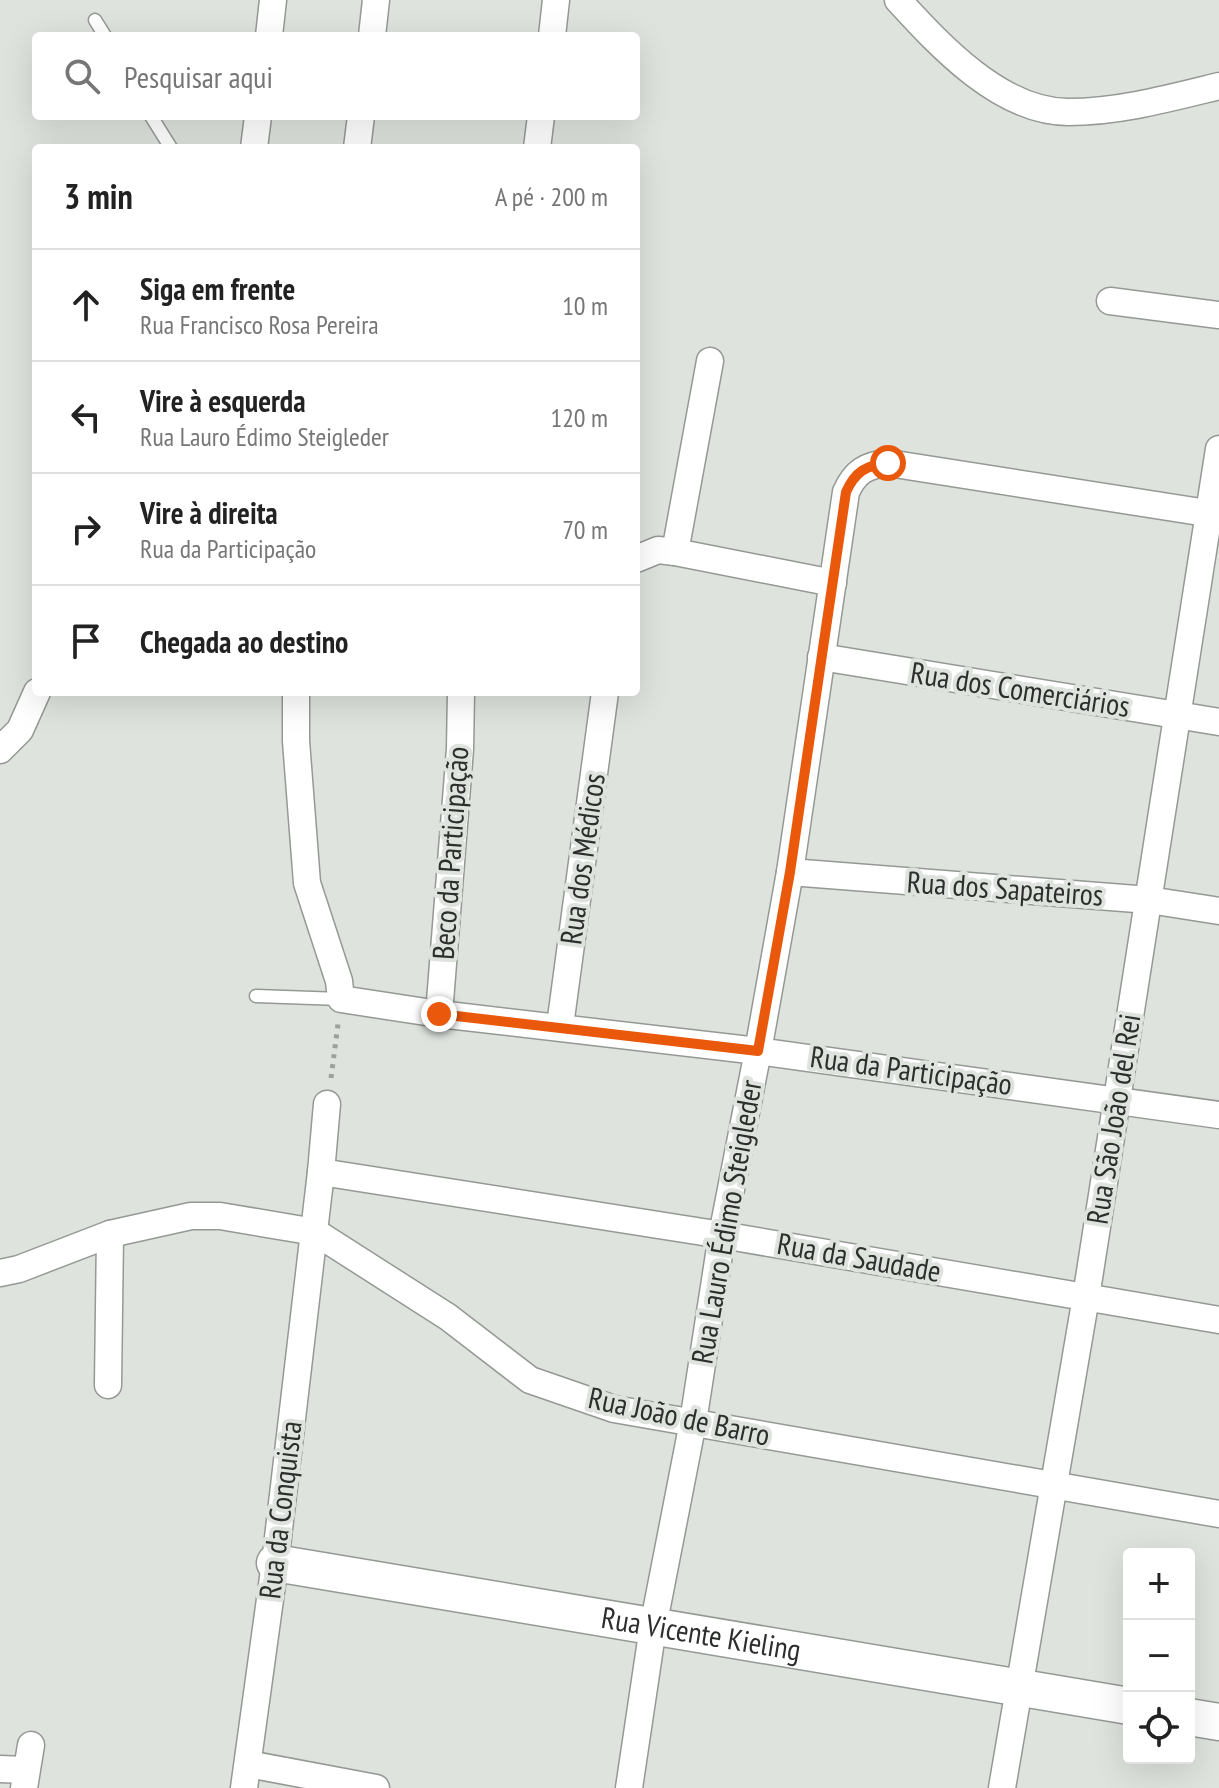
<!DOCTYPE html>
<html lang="pt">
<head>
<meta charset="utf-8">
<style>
  :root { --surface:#fff; --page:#f2f2f2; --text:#222; --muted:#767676; --line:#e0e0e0 }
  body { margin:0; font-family:"PT Sans Narrow",sans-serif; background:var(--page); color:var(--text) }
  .controls { position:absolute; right:24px; bottom:24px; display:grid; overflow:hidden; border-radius:8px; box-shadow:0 8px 32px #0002 }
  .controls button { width:72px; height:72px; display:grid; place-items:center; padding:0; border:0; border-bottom:2px solid var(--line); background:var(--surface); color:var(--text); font:40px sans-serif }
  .stop { position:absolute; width:24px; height:24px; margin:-18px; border:6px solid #ea580c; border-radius:50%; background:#fff }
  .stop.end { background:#ea580c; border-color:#fff; box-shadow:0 2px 8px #0008 }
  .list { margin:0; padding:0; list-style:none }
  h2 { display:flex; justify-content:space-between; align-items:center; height:104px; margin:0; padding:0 32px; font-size:34px }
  h2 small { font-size:26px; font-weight:400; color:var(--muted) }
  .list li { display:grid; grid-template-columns:52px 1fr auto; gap:24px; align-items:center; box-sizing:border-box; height:112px; padding:0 32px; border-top:2px solid var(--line) }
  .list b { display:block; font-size:30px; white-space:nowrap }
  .list p { margin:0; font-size:26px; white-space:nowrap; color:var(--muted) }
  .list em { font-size:26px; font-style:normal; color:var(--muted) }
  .icon { flex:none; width:44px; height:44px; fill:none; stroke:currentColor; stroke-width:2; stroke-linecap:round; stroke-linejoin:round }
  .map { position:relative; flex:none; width:1219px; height:1788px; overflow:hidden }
  .search { position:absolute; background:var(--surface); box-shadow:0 8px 32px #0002; left:32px; top:32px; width:608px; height:88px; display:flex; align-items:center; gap:20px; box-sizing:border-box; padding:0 28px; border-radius:8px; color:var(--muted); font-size:30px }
  .panel { position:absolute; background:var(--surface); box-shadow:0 8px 32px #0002; left:32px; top:144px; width:608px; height:552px; border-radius:8px }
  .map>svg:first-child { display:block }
</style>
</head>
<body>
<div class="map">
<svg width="1219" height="1788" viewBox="0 0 1219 1788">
  <rect width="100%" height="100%" fill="#dee3de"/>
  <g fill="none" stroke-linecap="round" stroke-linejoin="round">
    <defs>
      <g id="lane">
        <polyline points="95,20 105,36"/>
        <polyline points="151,116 171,148"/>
        <polyline points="256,996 341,999"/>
      </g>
      <g id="street">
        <path d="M898,0C940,46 1001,112 1068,112C1119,112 1170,98 1219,86"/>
        <polyline points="269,36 273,0"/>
        <polyline points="372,36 376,0"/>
        <polyline points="552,36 556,0"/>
        <polyline points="254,148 258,116"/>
        <polyline points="357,148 361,116"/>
        <polyline points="537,148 541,116"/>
        <polyline points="1110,301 1219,315"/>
        <polyline points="675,552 710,361"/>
        <polyline points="636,559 658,550 675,552 833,583"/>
        <polyline points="821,657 1219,722"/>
        <polyline points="296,692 296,741 307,883 339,981 341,999 439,1014 758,1051 1219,1115"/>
        <polyline points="0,750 20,730 37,692"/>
        <polyline points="790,872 1149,900 1219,911"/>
        <polyline points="439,1014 460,749 461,692"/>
        <polyline points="560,1026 605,692"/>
        <polyline points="321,1172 327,1104"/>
        <polyline points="0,1273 19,1269 110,1234 191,1216 220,1216 315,1232 448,1317 530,1380 614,1409 1219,1514"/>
        <polyline points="108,1385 110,1234"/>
        <polyline points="248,1764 376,1788"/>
        <polyline points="0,1769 26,1770"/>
        <polyline points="24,1788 31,1745"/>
        <polyline points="244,1788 275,1563 321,1172 722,1235 1219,1320"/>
        <path d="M629,1788L653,1627L693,1422L722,1235L758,1051L790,872L846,492C855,472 866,465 888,463L1219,515"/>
        <polyline points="1002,1788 1086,1297 1219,449"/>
      </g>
      <g id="secondary">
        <path id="s1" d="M275,1563L1129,1706"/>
        <polyline points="1189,1717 1219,1722"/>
      </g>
    </defs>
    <use href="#lane" stroke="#949994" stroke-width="15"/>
    <use href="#street" stroke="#949994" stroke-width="29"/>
    <use href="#secondary" stroke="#949994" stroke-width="39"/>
    <polyline stroke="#9da19d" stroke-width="5" stroke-dasharray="4 6" stroke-linecap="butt" points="331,1078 338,1024"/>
    <use href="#lane" stroke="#fff" stroke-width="12"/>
    <use href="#street" stroke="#fff" stroke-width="26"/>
    <use href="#secondary" stroke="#fff" stroke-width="36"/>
  </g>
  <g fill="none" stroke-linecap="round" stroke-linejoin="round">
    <path stroke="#ea580c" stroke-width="10" d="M439,1014L758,1051L790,872L846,492C855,472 866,465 888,463"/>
  </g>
  <g text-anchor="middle" stroke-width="8" stroke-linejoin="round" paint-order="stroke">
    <g font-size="30" fill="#2d2f2d" stroke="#dee3de">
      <text transform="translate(1020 690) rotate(9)" y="10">Rua dos Comerciários</text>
      <text transform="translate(451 853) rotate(-86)" y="10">Beco da Participação</text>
      <text transform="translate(583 859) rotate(-82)" y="10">Rua dos Médicos</text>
      <text transform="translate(1005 889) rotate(4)" y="10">Rua dos Sapateiros</text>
      <text transform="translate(911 1071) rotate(8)" y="10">Rua da Participação</text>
      <text transform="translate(1114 1119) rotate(-81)" y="10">Rua São João del Rei</text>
      <text transform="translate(727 1222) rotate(-80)" y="10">Rua Lauro Édimo Steigleder</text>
      <text transform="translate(859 1258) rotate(10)" y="10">Rua da Saudade</text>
      <text transform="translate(679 1417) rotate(12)" y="10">Rua João de Barro</text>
      <text transform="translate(281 1510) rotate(-83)" y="10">Rua da Conquista</text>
      <text dy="10" stroke="none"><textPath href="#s1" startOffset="432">Rua Vicente Kieling</textPath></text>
    </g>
  </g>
</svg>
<div class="controls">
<button>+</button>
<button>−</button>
<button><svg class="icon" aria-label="locate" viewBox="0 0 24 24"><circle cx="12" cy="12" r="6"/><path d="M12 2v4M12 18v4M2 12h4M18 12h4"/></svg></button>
</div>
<div class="stop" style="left:888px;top:463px"></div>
<div class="stop end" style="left:439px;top:1014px"></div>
<div class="search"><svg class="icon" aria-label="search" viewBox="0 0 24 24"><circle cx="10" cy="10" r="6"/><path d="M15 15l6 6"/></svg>Pesquisar aqui</div>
<section class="panel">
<h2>3 min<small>A pé · 200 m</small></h2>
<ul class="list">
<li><svg class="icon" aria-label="ahead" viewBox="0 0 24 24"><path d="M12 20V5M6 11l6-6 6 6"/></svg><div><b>Siga em frente</b><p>Rua Francisco Rosa Pereira</p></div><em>10 m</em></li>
<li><svg class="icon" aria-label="left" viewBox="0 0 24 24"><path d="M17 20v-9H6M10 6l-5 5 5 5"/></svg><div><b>Vire à esquerda</b><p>Rua Lauro Édimo Steigleder</p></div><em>120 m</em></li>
<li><svg class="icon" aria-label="right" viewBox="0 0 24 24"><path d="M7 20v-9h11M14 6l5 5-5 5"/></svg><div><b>Vire à direita</b><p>Rua da Participação</p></div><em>70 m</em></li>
<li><svg class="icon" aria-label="arrive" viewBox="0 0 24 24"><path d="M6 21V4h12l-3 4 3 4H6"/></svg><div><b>Chegada ao destino</b></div></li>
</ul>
</section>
</div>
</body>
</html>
